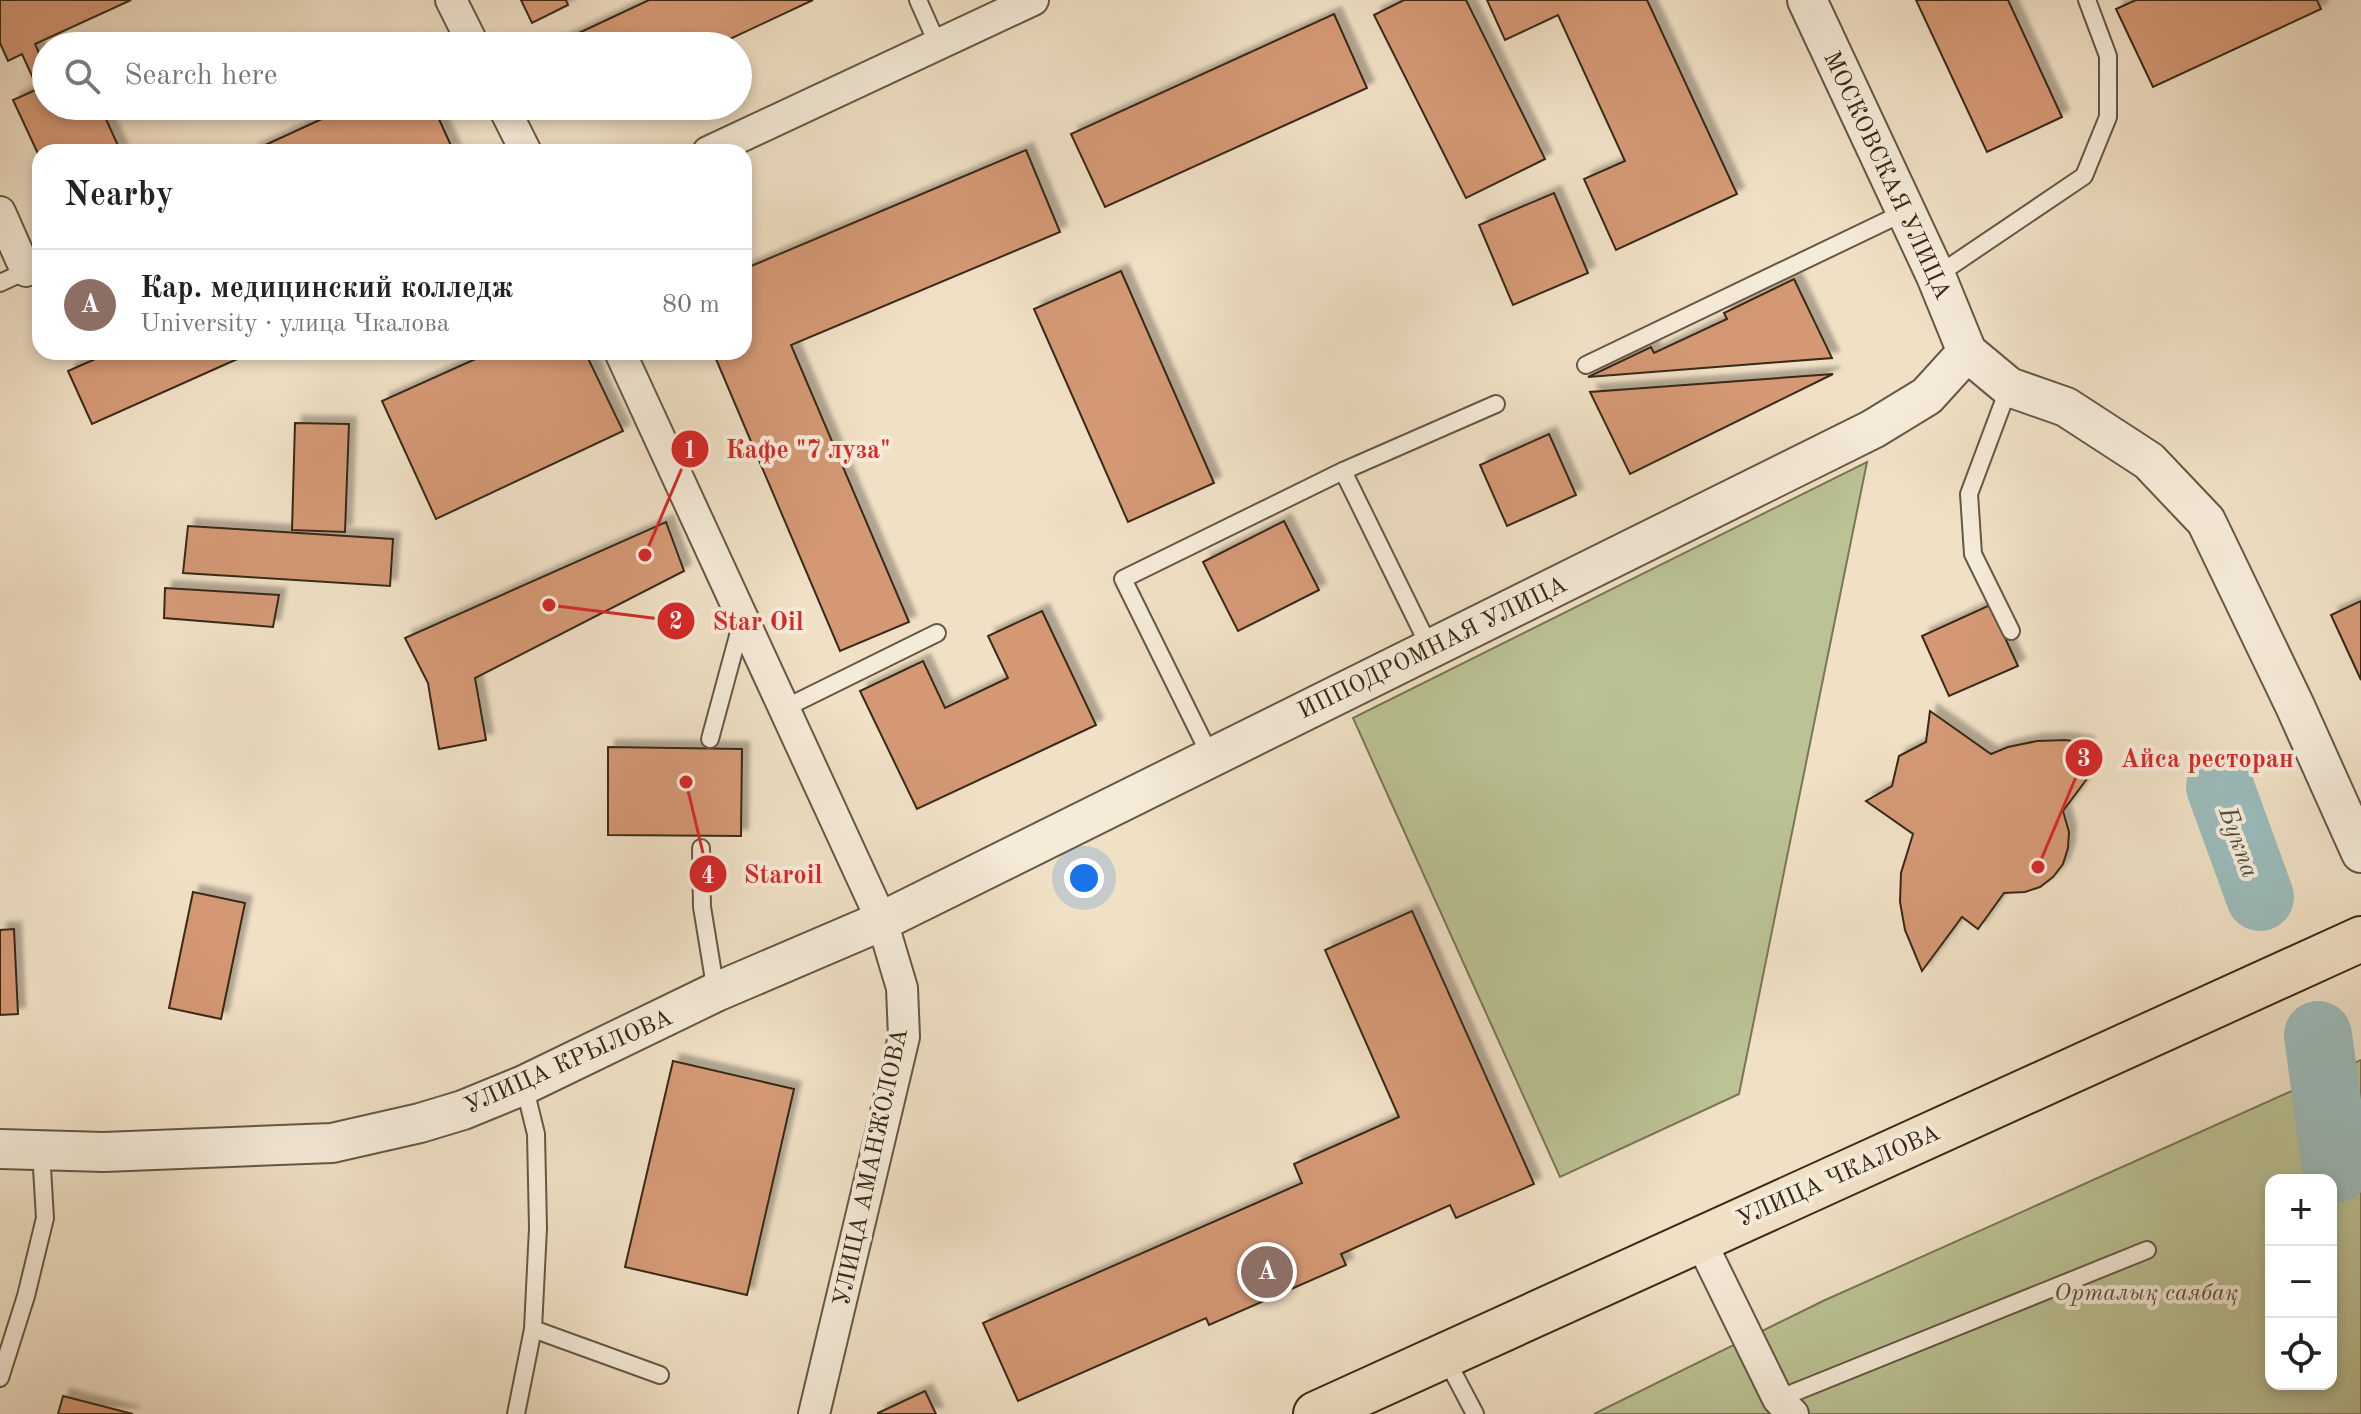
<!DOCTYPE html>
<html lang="en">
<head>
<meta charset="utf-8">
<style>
  :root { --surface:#fff; --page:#f2f2f2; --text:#222; --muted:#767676; --line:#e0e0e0; --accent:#8f2418 }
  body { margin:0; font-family:"Old Standard TT",serif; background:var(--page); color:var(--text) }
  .controls { position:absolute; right:24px; bottom:24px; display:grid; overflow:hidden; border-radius:16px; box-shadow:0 4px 12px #0003 }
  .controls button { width:72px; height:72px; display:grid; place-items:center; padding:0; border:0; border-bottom:2px solid var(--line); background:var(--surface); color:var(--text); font:40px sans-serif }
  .you { position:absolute; left:1084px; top:878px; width:28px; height:28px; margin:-20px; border:6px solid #fff; border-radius:50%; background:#1a73e8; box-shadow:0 0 0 12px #1a73e833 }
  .badge { display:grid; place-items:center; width:52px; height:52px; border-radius:50%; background:var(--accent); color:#fff; font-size:26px; font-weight:700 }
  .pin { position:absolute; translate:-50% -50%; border:4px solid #fff; box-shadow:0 2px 8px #0006 }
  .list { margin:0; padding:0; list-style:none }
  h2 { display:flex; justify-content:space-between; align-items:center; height:104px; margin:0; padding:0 32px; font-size:34px }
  h2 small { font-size:26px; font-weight:400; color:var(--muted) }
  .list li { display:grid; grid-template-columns:52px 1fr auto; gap:24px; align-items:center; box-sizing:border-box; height:112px; padding:0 32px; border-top:2px solid var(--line) }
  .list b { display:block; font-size:30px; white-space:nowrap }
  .list p { margin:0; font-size:26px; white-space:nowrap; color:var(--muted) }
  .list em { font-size:26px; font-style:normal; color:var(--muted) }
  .icon { flex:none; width:44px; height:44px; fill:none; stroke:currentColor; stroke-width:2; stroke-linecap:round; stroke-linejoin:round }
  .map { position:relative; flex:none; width:2361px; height:1414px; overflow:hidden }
  .search { position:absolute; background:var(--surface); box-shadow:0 4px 12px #0003; left:32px; top:32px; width:720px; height:88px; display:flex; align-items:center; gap:20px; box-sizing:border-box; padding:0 28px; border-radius:44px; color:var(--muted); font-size:30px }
  .panel { position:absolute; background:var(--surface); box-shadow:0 4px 12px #0003; left:32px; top:144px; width:720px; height:216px; border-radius:24px }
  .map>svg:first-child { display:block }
</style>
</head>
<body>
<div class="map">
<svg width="2361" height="1414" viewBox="0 0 2361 1414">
  <defs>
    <filter id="shadow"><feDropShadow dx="7" dy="-7" stdDeviation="2" flood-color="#0004"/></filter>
  </defs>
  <rect width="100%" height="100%" fill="#f0e0c5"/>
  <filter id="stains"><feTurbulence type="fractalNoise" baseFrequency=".0025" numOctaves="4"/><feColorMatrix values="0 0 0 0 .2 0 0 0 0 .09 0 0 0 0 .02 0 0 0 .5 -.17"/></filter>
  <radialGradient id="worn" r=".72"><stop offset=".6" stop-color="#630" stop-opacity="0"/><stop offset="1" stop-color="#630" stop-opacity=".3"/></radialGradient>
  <g fill="#bbc294" stroke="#7a7656" stroke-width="2" fill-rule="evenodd">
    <polygon points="1867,462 1739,1094 1560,1177 1353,718"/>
    <path d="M2361,1060V1414H1594L1823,1301ZM2271,1180H2331V1384H2271Z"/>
  </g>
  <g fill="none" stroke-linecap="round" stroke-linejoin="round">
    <g stroke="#9bbcbb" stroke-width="68">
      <polyline points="2220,787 2260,897"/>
      <polyline points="2318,1035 2336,1169"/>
    </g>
  </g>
  <g fill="#d49874" stroke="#382a19" stroke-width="2" filter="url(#shadow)">
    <polygon points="0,0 131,0 35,44 46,69 46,106 100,106 121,152 40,152 40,158 13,100 38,89 22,54 8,61 0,43"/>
    <polygon points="521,0 566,0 568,5 532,23"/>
    <polygon points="649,0 813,0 715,46 551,46"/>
    <polygon points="1404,0 1466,0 1545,159 1466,198 1374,15"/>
    <polygon points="1487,0 1647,0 1737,194 1616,250 1584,179 1625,161 1558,15 1505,40"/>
    <polygon points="1916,0 2008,0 2062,117 1987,152"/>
    <polygon points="2136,0 2317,0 2321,9 2153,87 2116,9"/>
    <polygon points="1334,14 1367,88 1105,207 1071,134"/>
    <polygon points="350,106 433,106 454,152 250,152"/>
    <polygon points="1026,150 1060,232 791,345 909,622 840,651 713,352 744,352 744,269"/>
    <polygon points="1554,193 1588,273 1513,305 1479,225"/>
    <polygon points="1121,271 1214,483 1128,522 1034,309"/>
    <polygon points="1794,279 1832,358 1588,377 1651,347 1654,353 1727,319 1724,313"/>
    <polygon points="111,352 253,352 92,424 68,371"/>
    <polygon points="491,352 585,352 623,431 436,519 382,401"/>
    <polygon points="1833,374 1630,474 1590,392"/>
    <polygon points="295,423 349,424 345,532 292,530"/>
    <polygon points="1549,434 1576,495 1507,526 1480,465"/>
    <polygon points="1284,521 1319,590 1238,631 1203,562"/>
    <polygon points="666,522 684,571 475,678 486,740 439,749 428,683 405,638"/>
    <polygon points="188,526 393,539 390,586 183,573"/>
    <polygon points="165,588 279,595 273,627 164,618"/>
    <polygon points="2361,601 2361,680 2331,615"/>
    <polygon points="1990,605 2018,666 1949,696 1922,636"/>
    <polygon points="1042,611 1096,725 917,809 860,691 923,661 945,708 1008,678 988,636"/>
    <polygon points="1930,711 1991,754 2008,747 2037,741 2066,740 2087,744 2076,760 2092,772 2063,811 2069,832 2068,848 2063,864 2053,877 2040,887 2025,892 2004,893 1978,929 1962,917 1922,971 1905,930 1900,902 1901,873 1913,834 1866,801 1892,786 1899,756 1926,742"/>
    <polygon points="608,747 742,749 741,836 608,835"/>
    <polygon points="193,892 245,903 221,1019 169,1008"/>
    <polygon points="1412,911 1534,1184 1456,1218 1450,1205 1341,1254 1346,1265 1209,1325 1206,1318 1018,1401 983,1323 1302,1183 1294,1164 1399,1117 1325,950"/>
    <polygon points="14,929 18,1014 0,1015 0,930"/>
    <polygon points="673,1061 794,1089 747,1295 625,1267"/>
    <polygon points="925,1391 936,1414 878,1414 878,1413"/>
    <polygon points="63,1396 133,1414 58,1414"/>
  </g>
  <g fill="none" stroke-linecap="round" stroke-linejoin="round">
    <defs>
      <g id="service">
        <polyline points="918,0 937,43"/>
        <polyline points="1936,276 2084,176 2108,117 2108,56 2087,0"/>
        <polyline points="0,283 26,271"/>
        <polyline points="1586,365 1905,212"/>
        <polyline points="2009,387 1969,494 1973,554 2011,631"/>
        <polyline points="1343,471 1496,404"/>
        <polyline points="783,709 937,633"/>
        <polyline points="710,739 742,621"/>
        <polyline points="1211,757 1123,579 1343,471 1430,648"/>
        <polyline points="701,848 702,907 716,992"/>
        <polyline points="524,1085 536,1134 538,1228 533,1329 660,1375"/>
        <polyline points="1445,1357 1475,1414"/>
        <polyline points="0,1378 26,1296 45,1218 41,1151"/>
        <polyline points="1778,1399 2147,1250"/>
        <polyline points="516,1414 533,1329"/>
      </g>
      <g id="minor">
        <polyline points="451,0 474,46"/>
        <polyline points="503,106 526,152"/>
        <polyline points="708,152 1033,0"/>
        <polyline points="0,212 26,271"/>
        <polyline points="620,352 882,921 902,988 904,1037 814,1414"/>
        <polyline points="1699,1238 1778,1399 1793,1414"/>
      </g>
      <g id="tertiary">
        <polyline points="1807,0 1936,276 1967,352 2009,387 2066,407 2149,461 2206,521 2295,706 2361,853"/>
        <polyline points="0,1149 104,1152 332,1143 420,1123 463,1110 524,1085 716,992 882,921 1873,429 1927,396 1967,352"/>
      </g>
      <polyline id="primary" points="1316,1414 2361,939"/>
    </defs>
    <use href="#service" stroke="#665844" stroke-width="20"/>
    <use href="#minor" stroke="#665844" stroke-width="34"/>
    <use href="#tertiary" stroke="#665844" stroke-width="42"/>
    <use href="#primary" stroke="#382a19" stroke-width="48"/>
    <use href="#service" stroke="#f5ebd9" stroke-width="16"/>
    <use href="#minor" stroke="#f5ebd9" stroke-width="30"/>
    <use href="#tertiary" stroke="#f5ebd9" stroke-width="38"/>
    <use href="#primary" stroke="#f0e0c5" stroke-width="44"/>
  </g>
  <g text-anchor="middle" stroke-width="8" stroke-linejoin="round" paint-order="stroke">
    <g font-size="24" fill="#382a19" stroke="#f5ebd9">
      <text transform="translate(1888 175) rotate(65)" y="8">МОСКОВСКАЯ УЛИЦА</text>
      <text transform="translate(1432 647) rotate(-26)" y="8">ИППОДРОМНАЯ УЛИЦА</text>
      <text transform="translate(568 1061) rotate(-24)" y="8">УЛИЦА КРЫЛОВА</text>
      <text transform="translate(870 1167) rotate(-78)" y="8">УЛИЦА АМАНЖОЛОВА</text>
      <text transform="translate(1838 1175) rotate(-24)" y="8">УЛИЦА ЧКАЛОВА</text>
    </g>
    <g font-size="24" font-style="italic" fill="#595038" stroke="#f5ebd9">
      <text x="2146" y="1300">Орталық саябақ</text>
    </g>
    <g font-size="26" font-style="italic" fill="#514e42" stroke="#f5ebd9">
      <text transform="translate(2240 842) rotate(70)" y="9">Букпа</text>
    </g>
  </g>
  <path fill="none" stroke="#d62828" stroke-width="3" d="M645 555L690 449M549 605L676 621M2038 867L2084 758M686 782L708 874"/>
  <g fill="#d62828" stroke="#f5ebd9" stroke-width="3">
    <circle cx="645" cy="555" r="8"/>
    <circle cx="549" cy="605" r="8"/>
    <circle cx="2038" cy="867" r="8"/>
    <circle cx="686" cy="782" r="8"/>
    <circle cx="690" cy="449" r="20"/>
    <circle cx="676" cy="621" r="20"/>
    <circle cx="2084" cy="758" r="20"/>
    <circle cx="708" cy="874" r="20"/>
  </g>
  <g font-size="24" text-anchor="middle" font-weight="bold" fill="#fff">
    <text x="690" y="458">1</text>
    <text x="676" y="629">2</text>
    <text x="2084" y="766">3</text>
    <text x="708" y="883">4</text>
  </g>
  <g font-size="26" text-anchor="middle" font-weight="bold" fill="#d62828" stroke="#f5ebd9" stroke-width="8" stroke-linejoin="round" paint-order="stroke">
    <text x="808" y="458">Кафе "7 луза"</text>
    <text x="758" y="630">Star Oil</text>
    <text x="2207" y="767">Айса ресторан</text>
    <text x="783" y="883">Staroil</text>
  </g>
  <rect width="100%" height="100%" filter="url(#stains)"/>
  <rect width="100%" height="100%" fill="url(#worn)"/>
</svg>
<div class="controls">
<button>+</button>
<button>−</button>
<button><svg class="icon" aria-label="locate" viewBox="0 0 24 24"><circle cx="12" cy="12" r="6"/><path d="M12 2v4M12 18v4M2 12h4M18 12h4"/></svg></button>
</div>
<div class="you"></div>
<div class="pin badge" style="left:1267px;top:1272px;background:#8d6e63">A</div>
<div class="search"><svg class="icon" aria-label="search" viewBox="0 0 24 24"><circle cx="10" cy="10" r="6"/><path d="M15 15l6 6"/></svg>Search here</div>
<section class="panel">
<h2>Nearby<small></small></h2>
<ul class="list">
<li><span class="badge" style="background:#8d6e63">A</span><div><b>Кар. медицинский колледж</b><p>University · улица Чкалова</p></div><em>80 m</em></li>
</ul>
</section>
</div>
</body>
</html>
